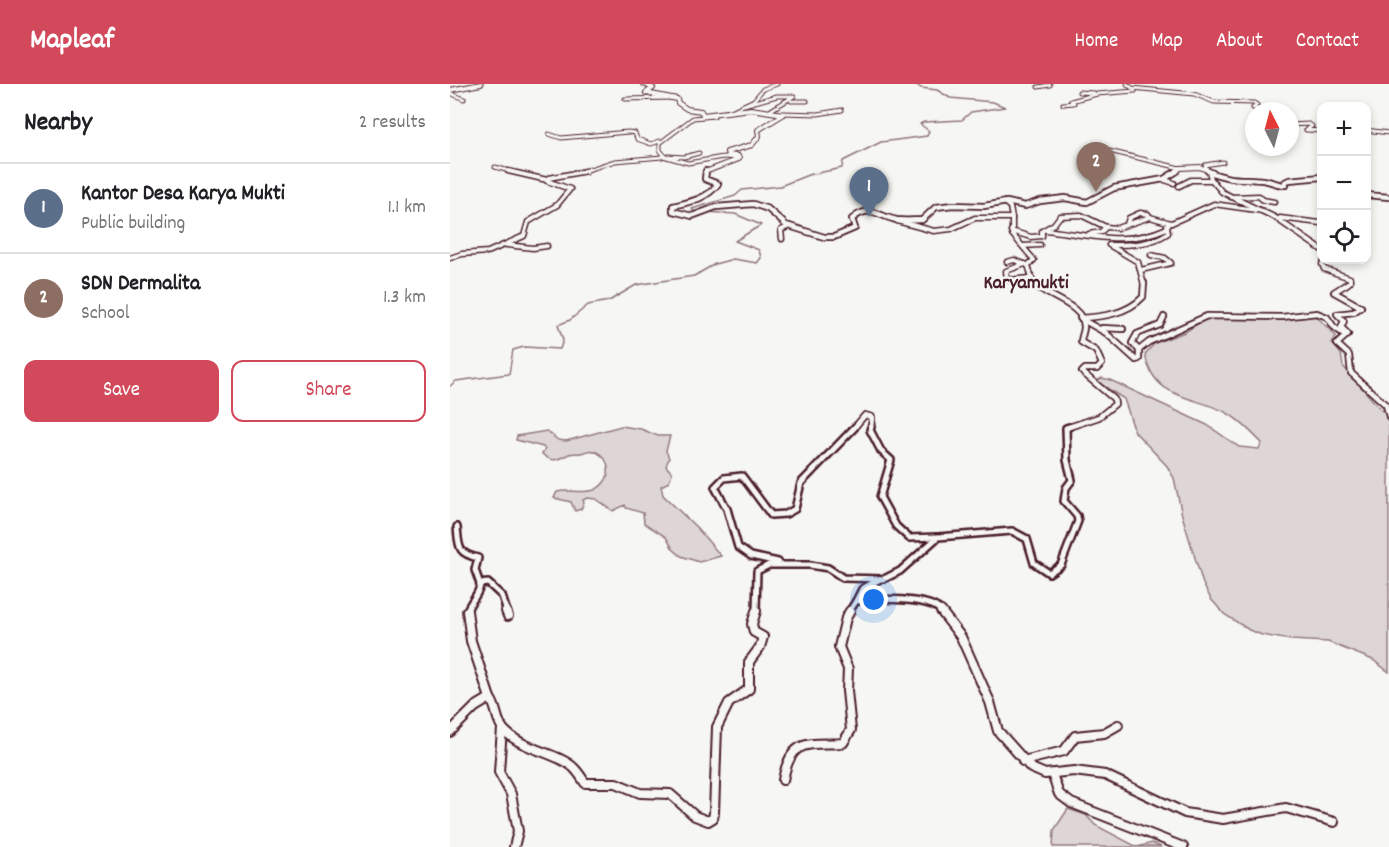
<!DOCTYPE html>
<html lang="en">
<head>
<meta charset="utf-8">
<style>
  :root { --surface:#fff; --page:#f2f2f2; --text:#202124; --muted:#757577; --line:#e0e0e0; --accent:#d1495b }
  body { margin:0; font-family:Dekko,sans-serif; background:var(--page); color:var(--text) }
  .controls { position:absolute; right:18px; top:18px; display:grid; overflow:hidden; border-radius:12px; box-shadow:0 3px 9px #0003 }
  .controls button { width:54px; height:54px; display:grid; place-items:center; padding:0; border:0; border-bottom:2px solid var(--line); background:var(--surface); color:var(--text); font:30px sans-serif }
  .compass { position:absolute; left:795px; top:18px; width:54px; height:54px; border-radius:50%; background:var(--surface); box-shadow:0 3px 9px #0003; rotate:354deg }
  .you { position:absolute; left:424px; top:516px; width:21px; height:21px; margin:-15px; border:4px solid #fff; border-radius:50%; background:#1a73e8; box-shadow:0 0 0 9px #1a73e833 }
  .badge { display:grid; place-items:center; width:39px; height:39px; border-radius:50%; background:var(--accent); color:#fff; font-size:20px; font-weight:700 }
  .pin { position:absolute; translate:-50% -50px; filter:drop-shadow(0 2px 3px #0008) }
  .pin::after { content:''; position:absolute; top:32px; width:21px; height:18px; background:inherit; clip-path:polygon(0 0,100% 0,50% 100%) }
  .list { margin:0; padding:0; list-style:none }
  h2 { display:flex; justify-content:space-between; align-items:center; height:78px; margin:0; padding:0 24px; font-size:26px }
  h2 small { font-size:20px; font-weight:400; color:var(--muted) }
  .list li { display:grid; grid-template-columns:39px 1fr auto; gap:18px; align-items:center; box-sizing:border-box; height:90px; padding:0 24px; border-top:2px solid var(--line) }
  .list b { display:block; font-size:22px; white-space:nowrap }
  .list p { margin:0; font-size:20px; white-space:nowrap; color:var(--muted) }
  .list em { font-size:20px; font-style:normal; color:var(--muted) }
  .actions { display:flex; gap:12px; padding:18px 24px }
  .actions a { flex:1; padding:14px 0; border:2px solid var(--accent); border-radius:12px; text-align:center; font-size:21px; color:var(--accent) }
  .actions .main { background:var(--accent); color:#fff }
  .icon { flex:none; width:33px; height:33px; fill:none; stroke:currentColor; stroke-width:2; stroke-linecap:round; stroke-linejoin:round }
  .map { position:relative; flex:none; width:939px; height:763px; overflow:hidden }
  header { display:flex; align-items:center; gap:36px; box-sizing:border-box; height:84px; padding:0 30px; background:var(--accent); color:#fff }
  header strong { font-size:28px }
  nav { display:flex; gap:33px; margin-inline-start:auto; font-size:21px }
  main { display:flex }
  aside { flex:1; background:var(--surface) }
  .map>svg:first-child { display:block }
</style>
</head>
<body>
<header>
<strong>Mapleaf</strong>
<nav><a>Home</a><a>Map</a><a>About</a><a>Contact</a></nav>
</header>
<main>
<aside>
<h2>Nearby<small>2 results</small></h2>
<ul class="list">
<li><span class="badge" style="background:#5c6f8a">1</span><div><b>Kantor Desa Karya Mukti</b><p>Public building</p></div><em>1.1 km</em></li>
<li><span class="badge" style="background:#8d6e63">2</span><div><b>SDN Dermalita</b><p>School</p></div><em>1.3 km</em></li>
</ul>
<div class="actions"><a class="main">Save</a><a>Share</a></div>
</aside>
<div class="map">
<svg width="939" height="763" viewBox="0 0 939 763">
  <rect width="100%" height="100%" fill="#f6f6f2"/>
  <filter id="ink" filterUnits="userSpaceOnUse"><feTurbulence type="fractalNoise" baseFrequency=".0167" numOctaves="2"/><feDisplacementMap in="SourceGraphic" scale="12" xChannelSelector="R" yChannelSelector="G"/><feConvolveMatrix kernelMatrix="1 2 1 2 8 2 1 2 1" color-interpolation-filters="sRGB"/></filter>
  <g filter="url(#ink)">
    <g fill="#ddd6d5" stroke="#947a80" stroke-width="1.5">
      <path d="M860,230L868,234L886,252L882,259L891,270L893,282L932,327L939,332V588L923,576L878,558L841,556L812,551L799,546L774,530L761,515L753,500L732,431L724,394L717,382L685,348L674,315L646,297L652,294L660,296L757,341L789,363L809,365L812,359C801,348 790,336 777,329C744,311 704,317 695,270L705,259L735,248L758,233Z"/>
      <path d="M171,342L191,345L208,352H220L216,367L219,374L216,382L222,389L219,398L211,402L213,411L247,444L271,472L249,478L231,472L223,465L216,453L194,439L193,429L176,424L175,421L163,427L146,415L137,414L133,416L134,419L131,425L125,427L121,418L104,414L107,408C119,405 132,410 144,406C163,398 163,374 144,367C139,365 136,368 131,369C126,370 121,368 117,371C107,376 102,379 92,370L95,365L93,363L66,356L67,352L97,347L108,356L116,357Z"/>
      <polygon points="618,725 636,731 645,741 687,763 702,759 711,763 603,763 604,746"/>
    </g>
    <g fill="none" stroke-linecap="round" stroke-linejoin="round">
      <g stroke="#8e747a" stroke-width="1.5">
        <polyline points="246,129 242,125 285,112 292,106 330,102 358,91 392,84 393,77 431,58 477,52 479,47 470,40 474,38 512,36 521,28 555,23 543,18 500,14 487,6 471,4 465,0"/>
        <polyline points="0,302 6,297 59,290 63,266 74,263 110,265 113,256 108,241 120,236 138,221 159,217 186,201 244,192 265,180 283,175 307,179 311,174 309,166 285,157 311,141 285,130 257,128"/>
      </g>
      <defs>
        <g id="minor-far4">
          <polyline points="677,0 682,4 744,10 764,18 804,19 807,21 803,24 814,27"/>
          <polyline points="588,3 600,1"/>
          <polyline points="629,8 644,9"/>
          <polyline points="0,9 14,15"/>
          <polyline points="175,15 221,14"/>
          <polyline points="341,17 357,17"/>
          <polyline points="613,20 624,19 621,17 647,10 685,7"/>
          <polyline points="294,21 327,12 344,12 321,26"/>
          <polyline points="281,27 304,16 313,5 327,0"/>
          <polyline points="333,29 368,30 392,26"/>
          <polyline points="840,41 859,40 862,42 856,46 872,47"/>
          <polyline points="916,46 939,49"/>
          <polyline points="99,50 111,54 178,48 185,49 187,55 201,60 210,57"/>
          <polyline points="659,67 730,84"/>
          <polyline points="213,72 238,79 273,73 289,74"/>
          <polyline points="218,72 234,73 249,69"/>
          <polyline points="45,83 63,88"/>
          <polyline points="757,85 755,81 773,78"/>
          <polyline points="131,88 165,77 212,73 214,71 210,66 210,59 243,34 264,32"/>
        </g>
        <g id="minor-far3">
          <polyline points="58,87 97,96"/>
          <polyline points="759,87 761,95 772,108 824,133 872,166"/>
          <polyline points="715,96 724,99"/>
          <polyline points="729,102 741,96 761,96"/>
          <polyline points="781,113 809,112 813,116 824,118"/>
          <polyline points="554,118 560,123 562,134"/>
          <polyline points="830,134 870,139"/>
          <polyline points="447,137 484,147 501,145 525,134 562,134 562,150 584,176 578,181 584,201"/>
          <polyline points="677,140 679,134 690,129 698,130 700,133"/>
          <polyline points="656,143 667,144 700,133 721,139"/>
          <path d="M596,146C639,151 676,163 717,144"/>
          <polyline points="561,147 581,153 592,152 592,147 604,140 610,132 631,131 656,143 651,148 639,150"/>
          <polyline points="332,155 331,146 340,142"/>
          <polyline points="57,161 83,164 97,162"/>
          <polyline points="573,162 590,161"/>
          <polyline points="0,174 12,170 38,168 74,152 78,138 107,121 120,105 97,97 99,94 136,87"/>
          <polyline points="875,176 872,180 874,185 900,194 900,198 896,201"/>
          <polyline points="557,178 564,176 577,181"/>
          <polyline points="575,180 556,187 557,196 581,194"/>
          <polyline points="691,186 721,179 715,174 701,171"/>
          <path d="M694,201L688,178L659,161C680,161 700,161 718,149L717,141L764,120L813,127"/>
        </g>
        <g id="minor-far2">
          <path d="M583,199C595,213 634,220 634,243C634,248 631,253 631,258L646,267L652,280L647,285H635L632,288L664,315L665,320L649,333L616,344"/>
          <polyline points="898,199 884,208 911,223 904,228 887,230 894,237 891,243 898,250 887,260 899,271 901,289 936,321 939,333"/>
          <path d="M630,234C652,233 677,230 693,213L694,199"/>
          <polyline points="633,236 656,249 686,276 689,275 689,266 699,258 757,232 832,233 867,229 877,233 884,243 896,252"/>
          <polyline points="652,244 673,245"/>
          <polyline points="689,266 682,259 687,250 710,241 714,233"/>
          <polyline points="404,344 415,331 422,333 421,344"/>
        </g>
        <g id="minor-far1">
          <polyline points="421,343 420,346 431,367 441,376 430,413 446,442 459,454 487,453"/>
          <path d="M7,443C9,463 7,469 28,474L25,486L30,500"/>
          <polyline points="328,478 301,472 288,463 277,425 265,403 274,394 292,392 321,431 336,430 345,425 351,399 405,343"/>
          <path d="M430,495L412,505L406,517C425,515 480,512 492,528"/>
          <path d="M17,528C19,517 30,511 30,500L38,499L52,512L57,528"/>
          <polyline points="306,528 307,487 319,481 360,481 378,484 393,494 434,495 450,487 488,453 562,447 577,455 584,479 599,489 611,481 628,437 627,432 614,417 616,404 622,396 617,376 616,344 619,343"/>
          <polyline points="399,528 406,517"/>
        </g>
        <g id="minor">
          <polyline points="17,527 21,557 40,614"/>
          <polyline points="56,527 58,532"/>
          <polyline points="491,527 511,553 540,618 548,647 581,684 595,690 624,687 655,691 735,729 773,735 836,724 884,738"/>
          <polyline points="52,644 49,688 61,710 68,747 64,763"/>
          <path d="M0,648L25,623L40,614C48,624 45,637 55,647C73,666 109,669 124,684C128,688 132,694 135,699H166L190,709L220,710L245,732L258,737L263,734L264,729L267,643L279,619L299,605V578L310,563L313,553L304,548L302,540L306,527"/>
          <polyline points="573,677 614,667 625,652 654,649 668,641"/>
          <polyline points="602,690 609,710 621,719 733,763"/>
          <path d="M333,696C341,653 358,661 393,659L401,646L397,607L398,585L389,563L396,534L400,527"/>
        </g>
        <g id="tertiary-far1">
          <polyline points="194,0 203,4 196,9 227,15 228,19 237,25 251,27 253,31 301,25 334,30 308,46 309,52 302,61 277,68 278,71 288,72 289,75 255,88"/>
          <polyline points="0,6 31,0"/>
          <polyline points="726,88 730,84 750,83 761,88"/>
        </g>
        <g id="tertiary">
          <path d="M256,87L255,95L268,100C257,115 240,118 223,122V127L242,132L266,123L303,120L318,125L336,141L374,153H384L405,144L402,135C421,119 428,133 447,136C455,137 464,136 472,136L486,123L503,121L534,122L557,118L575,122L590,117L615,114L637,118L664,104L714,95L727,87"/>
          <path d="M758,87C779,97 791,94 813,96C821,97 827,101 836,101L835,98L839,96L872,93"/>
          <polyline points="916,111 939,113"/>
        </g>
      </defs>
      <use href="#minor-far4" stroke="#4a1f2b" stroke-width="5"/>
      <use href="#minor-far3" stroke="#4a1f2b" stroke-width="7"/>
      <use href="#minor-far2" stroke="#4a1f2b" stroke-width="8"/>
      <use href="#minor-far1" stroke="#4a1f2b" stroke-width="10"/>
      <use href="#minor" stroke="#4a1f2b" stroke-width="12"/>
      <use href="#tertiary-far1" stroke="#4a1f2b" stroke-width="6"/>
      <use href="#tertiary" stroke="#4a1f2b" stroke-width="8"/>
      <use href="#minor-far4" stroke="#f6f6f2" stroke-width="3"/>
      <use href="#minor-far3" stroke="#f6f6f2" stroke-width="4"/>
      <use href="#minor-far2" stroke="#f6f6f2" stroke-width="4.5"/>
      <use href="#minor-far1" stroke="#f6f6f2" stroke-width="5"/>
      <use href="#minor" stroke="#f6f6f2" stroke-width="8"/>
      <use href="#tertiary-far1" stroke="#f6f6f2" stroke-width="4"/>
      <use href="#tertiary" stroke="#f6f6f2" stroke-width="4.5"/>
    </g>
  </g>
  <g text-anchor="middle" stroke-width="4.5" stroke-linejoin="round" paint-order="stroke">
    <g font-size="20" font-weight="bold" fill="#4a1f2b" stroke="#f6f6f2">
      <text x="576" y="204">Karyamukti</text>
    </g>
  </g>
</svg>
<div class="controls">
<button>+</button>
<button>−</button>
<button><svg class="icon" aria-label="locate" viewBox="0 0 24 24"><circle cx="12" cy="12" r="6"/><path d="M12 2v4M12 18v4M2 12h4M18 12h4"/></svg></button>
</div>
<svg class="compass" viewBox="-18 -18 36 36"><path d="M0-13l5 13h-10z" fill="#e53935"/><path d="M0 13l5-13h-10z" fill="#757577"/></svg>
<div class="you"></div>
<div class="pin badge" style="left:419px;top:133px;background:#5c6f8a">1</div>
<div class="pin badge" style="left:646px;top:108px;background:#8d6e63">2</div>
</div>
</main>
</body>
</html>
